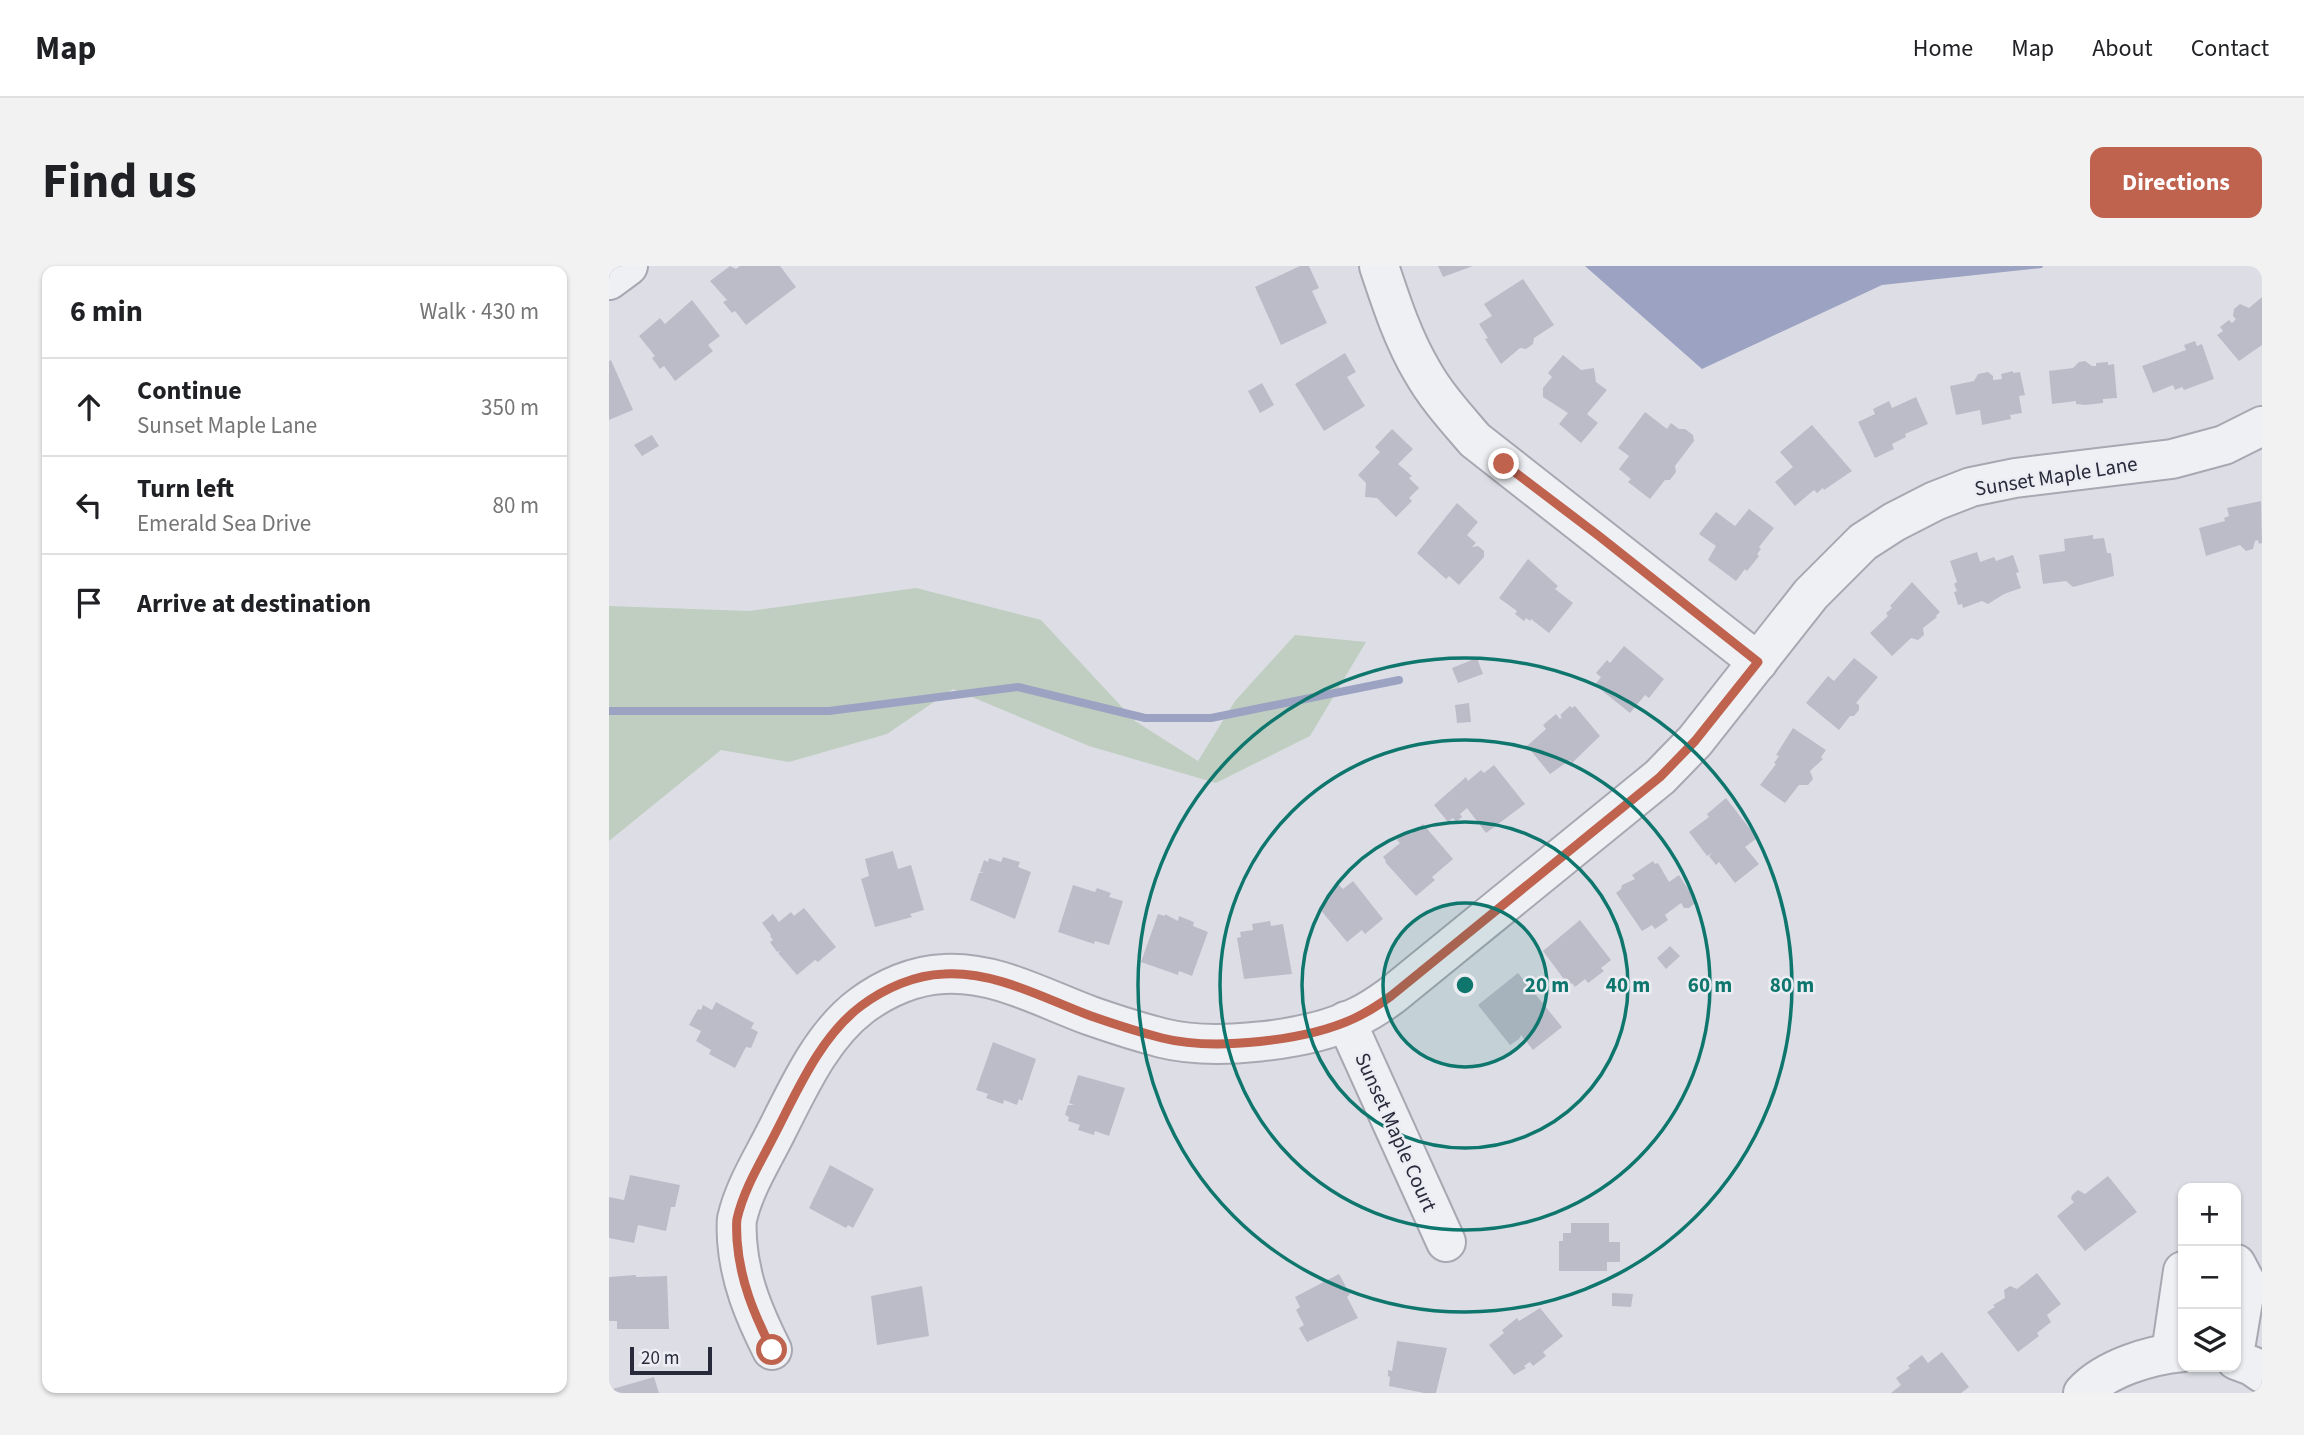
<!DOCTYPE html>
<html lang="en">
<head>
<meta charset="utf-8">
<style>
  :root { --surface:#fff; --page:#f2f2f2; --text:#202124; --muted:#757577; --line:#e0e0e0; --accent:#bf624e }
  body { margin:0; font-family:"Source Sans 3",sans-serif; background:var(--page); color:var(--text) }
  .controls { position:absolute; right:21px; bottom:21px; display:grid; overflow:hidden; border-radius:14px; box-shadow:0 2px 5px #0004 }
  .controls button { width:63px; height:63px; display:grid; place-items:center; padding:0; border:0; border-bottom:2px solid var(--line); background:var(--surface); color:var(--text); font:35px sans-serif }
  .scale { position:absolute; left:21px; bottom:18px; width:82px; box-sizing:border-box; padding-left:7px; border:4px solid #28293a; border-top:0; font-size:19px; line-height:24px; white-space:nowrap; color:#28293a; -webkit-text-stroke:5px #ecedf3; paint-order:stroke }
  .stop { position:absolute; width:21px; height:21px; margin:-16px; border:5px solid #bf624e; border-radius:50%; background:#fff }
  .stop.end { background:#bf624e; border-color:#fff; box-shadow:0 2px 7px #0008 }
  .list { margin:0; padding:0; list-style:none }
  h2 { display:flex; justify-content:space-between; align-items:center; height:91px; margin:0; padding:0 28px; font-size:30px }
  h2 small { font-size:23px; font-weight:400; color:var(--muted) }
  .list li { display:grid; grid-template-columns:46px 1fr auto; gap:21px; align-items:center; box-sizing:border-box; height:98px; padding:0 28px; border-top:2px solid var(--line) }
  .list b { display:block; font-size:26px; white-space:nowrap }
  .list p { margin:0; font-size:23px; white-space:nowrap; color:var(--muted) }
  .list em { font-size:23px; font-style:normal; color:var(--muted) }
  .icon { flex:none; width:38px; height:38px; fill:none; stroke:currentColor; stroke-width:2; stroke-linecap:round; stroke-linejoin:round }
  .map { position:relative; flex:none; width:1653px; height:1127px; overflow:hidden; border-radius:14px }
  header { display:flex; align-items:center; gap:42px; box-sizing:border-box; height:98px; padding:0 35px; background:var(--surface); border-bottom:2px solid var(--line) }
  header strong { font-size:33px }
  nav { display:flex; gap:38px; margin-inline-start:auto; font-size:24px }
  .intro { display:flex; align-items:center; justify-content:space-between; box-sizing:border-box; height:168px; padding:0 42px }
  h1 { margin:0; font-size:49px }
  .button { padding:18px 32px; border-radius:14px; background:var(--accent); color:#fff; font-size:24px; font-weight:700 }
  main { display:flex; gap:42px; padding:0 42px }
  aside { flex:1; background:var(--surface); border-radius:14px; box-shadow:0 2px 5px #0004 }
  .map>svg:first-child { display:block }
</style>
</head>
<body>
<header>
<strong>Map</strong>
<nav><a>Home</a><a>Map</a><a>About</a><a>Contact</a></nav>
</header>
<div class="intro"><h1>Find us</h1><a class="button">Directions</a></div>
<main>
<aside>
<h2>6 min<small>Walk · 430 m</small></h2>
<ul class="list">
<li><svg class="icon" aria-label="ahead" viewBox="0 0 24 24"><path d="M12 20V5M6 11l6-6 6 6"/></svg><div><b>Continue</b><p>Sunset Maple Lane</p></div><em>350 m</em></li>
<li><svg class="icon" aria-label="left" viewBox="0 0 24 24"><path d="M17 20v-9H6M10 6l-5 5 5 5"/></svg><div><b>Turn left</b><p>Emerald Sea Drive</p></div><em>80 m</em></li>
<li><svg class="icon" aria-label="arrive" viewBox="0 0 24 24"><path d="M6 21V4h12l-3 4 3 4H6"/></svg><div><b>Arrive at destination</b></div></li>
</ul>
</aside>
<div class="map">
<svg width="1653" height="1127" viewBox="0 0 1653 1127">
  <rect width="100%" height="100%" fill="#dddee5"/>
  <polygon fill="#bfcec0" points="307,322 432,354 526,455 589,495 626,435 686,369 757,376 701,470 607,517 480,480 344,423 278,468 180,496 112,484 0,575 0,340 140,345"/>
  <polygon fill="#9ca2c2" points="976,0 1434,0 1433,2 1273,19 1093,103"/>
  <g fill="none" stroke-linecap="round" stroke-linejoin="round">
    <polyline stroke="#9ca2c2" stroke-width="8" points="0,445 220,445 409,421 536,452 602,452 790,414"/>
  </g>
  <g fill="#bbbcc8">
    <polygon points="121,0 127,3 131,0 171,0 187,21 137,59 126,45 123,47 114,36 118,34 101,15"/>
    <polygon points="691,0 700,0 710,22 703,25 718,57 672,79 646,21"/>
    <polygon points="829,0 864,0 834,11"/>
    <polygon points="914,13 945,59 925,72 924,78 917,83 911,82 892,98 876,73 879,72 870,58 883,50 875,38"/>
    <polygon points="1653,31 1653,79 1630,95 1608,69 1614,65 1611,61 1620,54 1623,57 1627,53 1624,50 1625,43 1631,38 1640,42"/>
    <polygon points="83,34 111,70 99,79 104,85 66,115 55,100 51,103 43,92 46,90 30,70 51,52 56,58"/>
    <polygon points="1586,75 1588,80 1593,78 1605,113 1575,124 1573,121 1566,124 1564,119 1544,127 1533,100 1577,84 1575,79"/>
    <polygon points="736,87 747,106 738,111 756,140 715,165 686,118"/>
    <polygon points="954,89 972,104 985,102 987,116 998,124 978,148 989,157 972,177 950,158 959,147 934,131 934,122 943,111 939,107"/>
    <polygon points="2,94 24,144 0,154 0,95"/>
    <polygon points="1476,95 1483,100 1487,100 1487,97 1499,96 1499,99 1505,98 1508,132 1494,133 1494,137 1476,139 1467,138 1467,135 1443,138 1440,105 1464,102 1470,96"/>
    <polygon points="1404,105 1404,107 1411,106 1416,129 1410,130 1413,147 1401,149 1402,153 1373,159 1371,144 1347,149 1341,120 1365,115 1369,108 1379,106 1384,110 1384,114 1393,113 1392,108"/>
    <polygon points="653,117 665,139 651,147 639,125"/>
    <polygon points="1307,131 1319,158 1296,168 1297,171 1283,178 1285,183 1266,192 1249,156 1266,148 1264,143 1280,135 1283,142"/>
    <polygon points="1036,146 1058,163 1062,157 1070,163 1076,163 1084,169 1085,175 1066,200 1067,206 1061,214 1056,214 1041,233 1019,216 1022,213 1010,203 1020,190 1009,182"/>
    <polygon points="1203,159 1243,205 1215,224 1214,222 1208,227 1205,224 1186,240 1166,216 1184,201 1171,186"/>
    <polygon points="783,163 804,183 789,198 803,210 800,212 810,222 800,232 803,235 787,251 768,232 756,231 757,217 749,209 771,186 766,181"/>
    <polygon points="43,169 50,180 33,190 25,179"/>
    <polygon points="1652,235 1653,277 1650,278 1649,274 1646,275 1644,283 1637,285 1631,279 1597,290 1590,262 1616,255 1615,252 1620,250 1618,242"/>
    <polygon points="848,237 869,256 858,269 867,277 863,281 869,280 875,285 875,291 850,319 840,310 837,313 808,287"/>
    <polygon points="1140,243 1165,262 1150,281 1152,283 1148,288 1150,290 1138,305 1136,303 1127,315 1099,294 1107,280 1090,268 1107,246 1126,260"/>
    <polygon points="1484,269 1484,273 1495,272 1498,287 1502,287 1505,310 1464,321 1457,315 1434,318 1430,289 1456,285 1455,273"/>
    <polygon points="1368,286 1371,296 1385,291 1387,295 1404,289 1410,306 1407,307 1412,322 1395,328 1379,338 1373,335 1354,342 1353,338 1349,339 1345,326 1348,325 1345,318 1348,316 1341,295"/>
    <polygon points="919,293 949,320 946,323 964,337 940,367 922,353 921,355 917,352 915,355 906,348 908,345 890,332"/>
    <polygon points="1303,316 1331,346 1327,350 1328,351 1314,362 1315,369 1309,374 1302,372 1283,390 1261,367 1279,350 1277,347 1283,342 1281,340"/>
    <polygon points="1015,380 1055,413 1040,432 1036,429 1021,447 986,419 992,411 987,407 998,394 1001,397"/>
    <polygon points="868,392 874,408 849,417 843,402"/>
    <polygon points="1245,392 1269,411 1247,437 1250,439 1250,444 1245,450 1241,450 1230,464 1197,437 1219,410 1225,415"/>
    <polygon points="860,437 862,456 848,457 846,439"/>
    <polygon points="961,440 963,442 966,440 991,470 963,497 961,494 941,508 918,480 937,463 934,459 947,448 951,453 953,451 951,449"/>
    <polygon points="1184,462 1217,484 1212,491 1214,493 1201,505 1204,513 1199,519 1190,519 1176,537 1151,519 1167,498 1165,497 1170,490 1167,489"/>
    <polygon points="885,499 916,538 877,567 858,542 851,548 853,551 847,556 844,552 839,556 825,539 857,511 859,515 872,504 875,507"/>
    <polygon points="1117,532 1148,572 1136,581 1150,598 1126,617 1110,596 1107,599 1100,590 1103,587 1098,590 1080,566 1100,551 1098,548"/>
    <polygon points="814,558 844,593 823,611 826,614 807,630 776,596 777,595 774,591 791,577 788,574 799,564 802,568"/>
    <polygon points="284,585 289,603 302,599 315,644 301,648 303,651 266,661 252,613 260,610 256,593"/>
    <polygon points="394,591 411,596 409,601 422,606 406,653 361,634 370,607 375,607 371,606 375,594 379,596 380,592 392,596"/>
    <polygon points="1044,595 1046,598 1049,597 1060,616 1070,609 1086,634 1085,638 1080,642 1075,642 1072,637 1056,649 1059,654 1046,663 1043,659 1033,665 1007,627 1012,623 1013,619 1026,613 1023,609"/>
    <polygon points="744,615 774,653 756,668 753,664 738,676 710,642 720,634 717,630 730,619 734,623"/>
    <polygon points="464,619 486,626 488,622 502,627 500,631 514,635 500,679 486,675 485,678 449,666"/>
    <polygon points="195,642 227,681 209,696 206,694 188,709 169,687 172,685 168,686 161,676 164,674 161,670 162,669 153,657 164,648 170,656 182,646 185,650"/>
    <polygon points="549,648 556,650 556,648 569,655 570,650 585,656 584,660 599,666 583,710 570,705 569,709 532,696"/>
    <polygon points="971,654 1002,694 992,702 995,705 979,717 976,713 966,721 963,717 960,720 934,685"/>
    <polygon points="661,655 662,660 674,658 683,708 635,713 628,672 632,671 631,666 644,664 643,658"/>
    <polygon points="1061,680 1071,690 1057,703 1048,692"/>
    <polygon points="909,707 953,761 924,784 912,769 910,773 901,779 869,739"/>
    <polygon points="107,736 145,757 142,762 149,766 142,782 137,781 126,802 100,788 102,784 87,775 92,765 80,759 89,743 92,744 94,739 103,744"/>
    <polygon points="384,776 427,793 413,835 410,833 408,839 395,834 394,838 377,832 379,828 367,824"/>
    <polygon points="469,809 516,822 500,870 486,865 485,869 469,864 471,859 459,855 460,851 456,849 459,839 465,839 460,837"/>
    <polygon points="221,899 265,923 244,962 239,959 237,962 200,942"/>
    <polygon points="21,909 71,919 66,941 62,941 57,965 29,959 25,977 0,972 0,931 15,934"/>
    <polygon points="1499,910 1528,946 1476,985 1448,950 1465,936 1462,933 1463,929 1469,924 1476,928"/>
    <polygon points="962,957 1000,957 1000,976 1011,976 1011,996 998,996 998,1005 950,1005 950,975 954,975 954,967 962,967"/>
    <polygon points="1428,1007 1452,1038 1438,1049 1442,1056 1428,1067 1430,1070 1409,1086 1378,1046 1386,1041 1384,1039 1396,1032 1395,1024 1401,1020 1408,1023"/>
    <polygon points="730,1008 741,1028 738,1031 749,1052 698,1076 690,1062 695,1059 687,1044 691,1041 686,1031"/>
    <polygon points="27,1009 27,1011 58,1010 60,1063 8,1063 8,1055 0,1055 0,1011"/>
    <polygon points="313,1020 320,1070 268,1079 262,1030"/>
    <polygon points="1003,1027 1024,1028 1022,1041 1003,1040"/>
    <polygon points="931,1042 954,1070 934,1086 937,1090 924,1100 921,1096 915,1100 917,1102 905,1109 880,1079 895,1067 893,1064 908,1052 910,1055"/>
    <polygon points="788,1075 838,1082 827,1127 815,1127 780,1120 781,1111 779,1110 779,1104 783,1105"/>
    <polygon points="1333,1086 1360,1121 1352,1127 1282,1127 1292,1119 1287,1112 1301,1102 1299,1100 1313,1089 1319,1097"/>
    <polygon points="45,1111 50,1127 0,1127 0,1124"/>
  </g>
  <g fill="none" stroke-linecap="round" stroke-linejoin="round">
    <defs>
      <g id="minor">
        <path d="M770,0C782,36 794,73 813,105C827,130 847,152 866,174L1149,396"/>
        <polyline points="0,14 19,0"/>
        <polyline points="737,755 837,976"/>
        <polyline points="1627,998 1637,1017 1627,1077"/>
        <path d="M163,1084C145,1048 131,1015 128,974C128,968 127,960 128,953C135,922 153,894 167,866C189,823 212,770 252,740C276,722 306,709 335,708C387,705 435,733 482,750C505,758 530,766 553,772C604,785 698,775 746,752C759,746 771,738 782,730L1051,511L1086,475L1202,328L1254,276L1285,256L1326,235L1362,221L1406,212L1563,193L1615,179L1653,160"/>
        <polyline points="1562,1087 1574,1005"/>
        <polyline points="1627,1094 1643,1100 1653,1107"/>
        <path d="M1474,1127C1497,1102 1541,1089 1574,1086"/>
      </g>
    </defs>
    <use href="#minor" stroke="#a7a8b2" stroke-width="42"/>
    <use href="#minor" stroke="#eff0f4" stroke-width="38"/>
  </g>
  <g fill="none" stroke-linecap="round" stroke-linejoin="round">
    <path stroke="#bf624e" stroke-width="9" d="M163,1084C145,1048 131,1015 128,974C128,968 127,960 128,953C135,922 153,894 167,866C189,823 212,770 252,740C276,722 306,709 335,708C387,705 436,733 482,750C505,758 530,766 553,772C604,785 698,775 746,752C759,746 771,738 782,730L1051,511L1086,475L1149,396L990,270L895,198"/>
  </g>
  <circle cx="856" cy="719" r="82" fill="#0f766e" fill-opacity=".12"/>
  <g fill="none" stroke="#0f766e" stroke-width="3.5">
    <circle cx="856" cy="719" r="82"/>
    <circle cx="856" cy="719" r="163"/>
    <circle cx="856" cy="719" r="245"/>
    <circle cx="856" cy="719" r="327"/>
  </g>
  <g text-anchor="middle" stroke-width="5" stroke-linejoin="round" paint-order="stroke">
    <g font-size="21" fill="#28293a" stroke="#ecedf3">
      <text transform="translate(1447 210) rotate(-9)" y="7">Sunset Maple Lane</text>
      <text transform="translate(787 866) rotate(66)" y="7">Sunset Maple Court</text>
    </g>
  </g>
  <circle cx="856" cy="719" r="10" fill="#0f766e" stroke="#ecedf3" stroke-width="3.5"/>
  <g font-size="21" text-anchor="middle" font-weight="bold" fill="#0f766e" stroke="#ecedf3" stroke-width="5" stroke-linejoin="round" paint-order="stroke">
    <text x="938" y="726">20 m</text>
    <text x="1019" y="726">40 m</text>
    <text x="1101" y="726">60 m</text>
    <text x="1183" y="726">80 m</text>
  </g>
</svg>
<div class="controls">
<button>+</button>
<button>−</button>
<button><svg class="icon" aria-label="layers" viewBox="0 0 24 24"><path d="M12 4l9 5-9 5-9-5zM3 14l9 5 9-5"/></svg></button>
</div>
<div class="scale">20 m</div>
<div class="stop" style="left:163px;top:1084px"></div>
<div class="stop end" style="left:895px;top:198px"></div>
</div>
</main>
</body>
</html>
